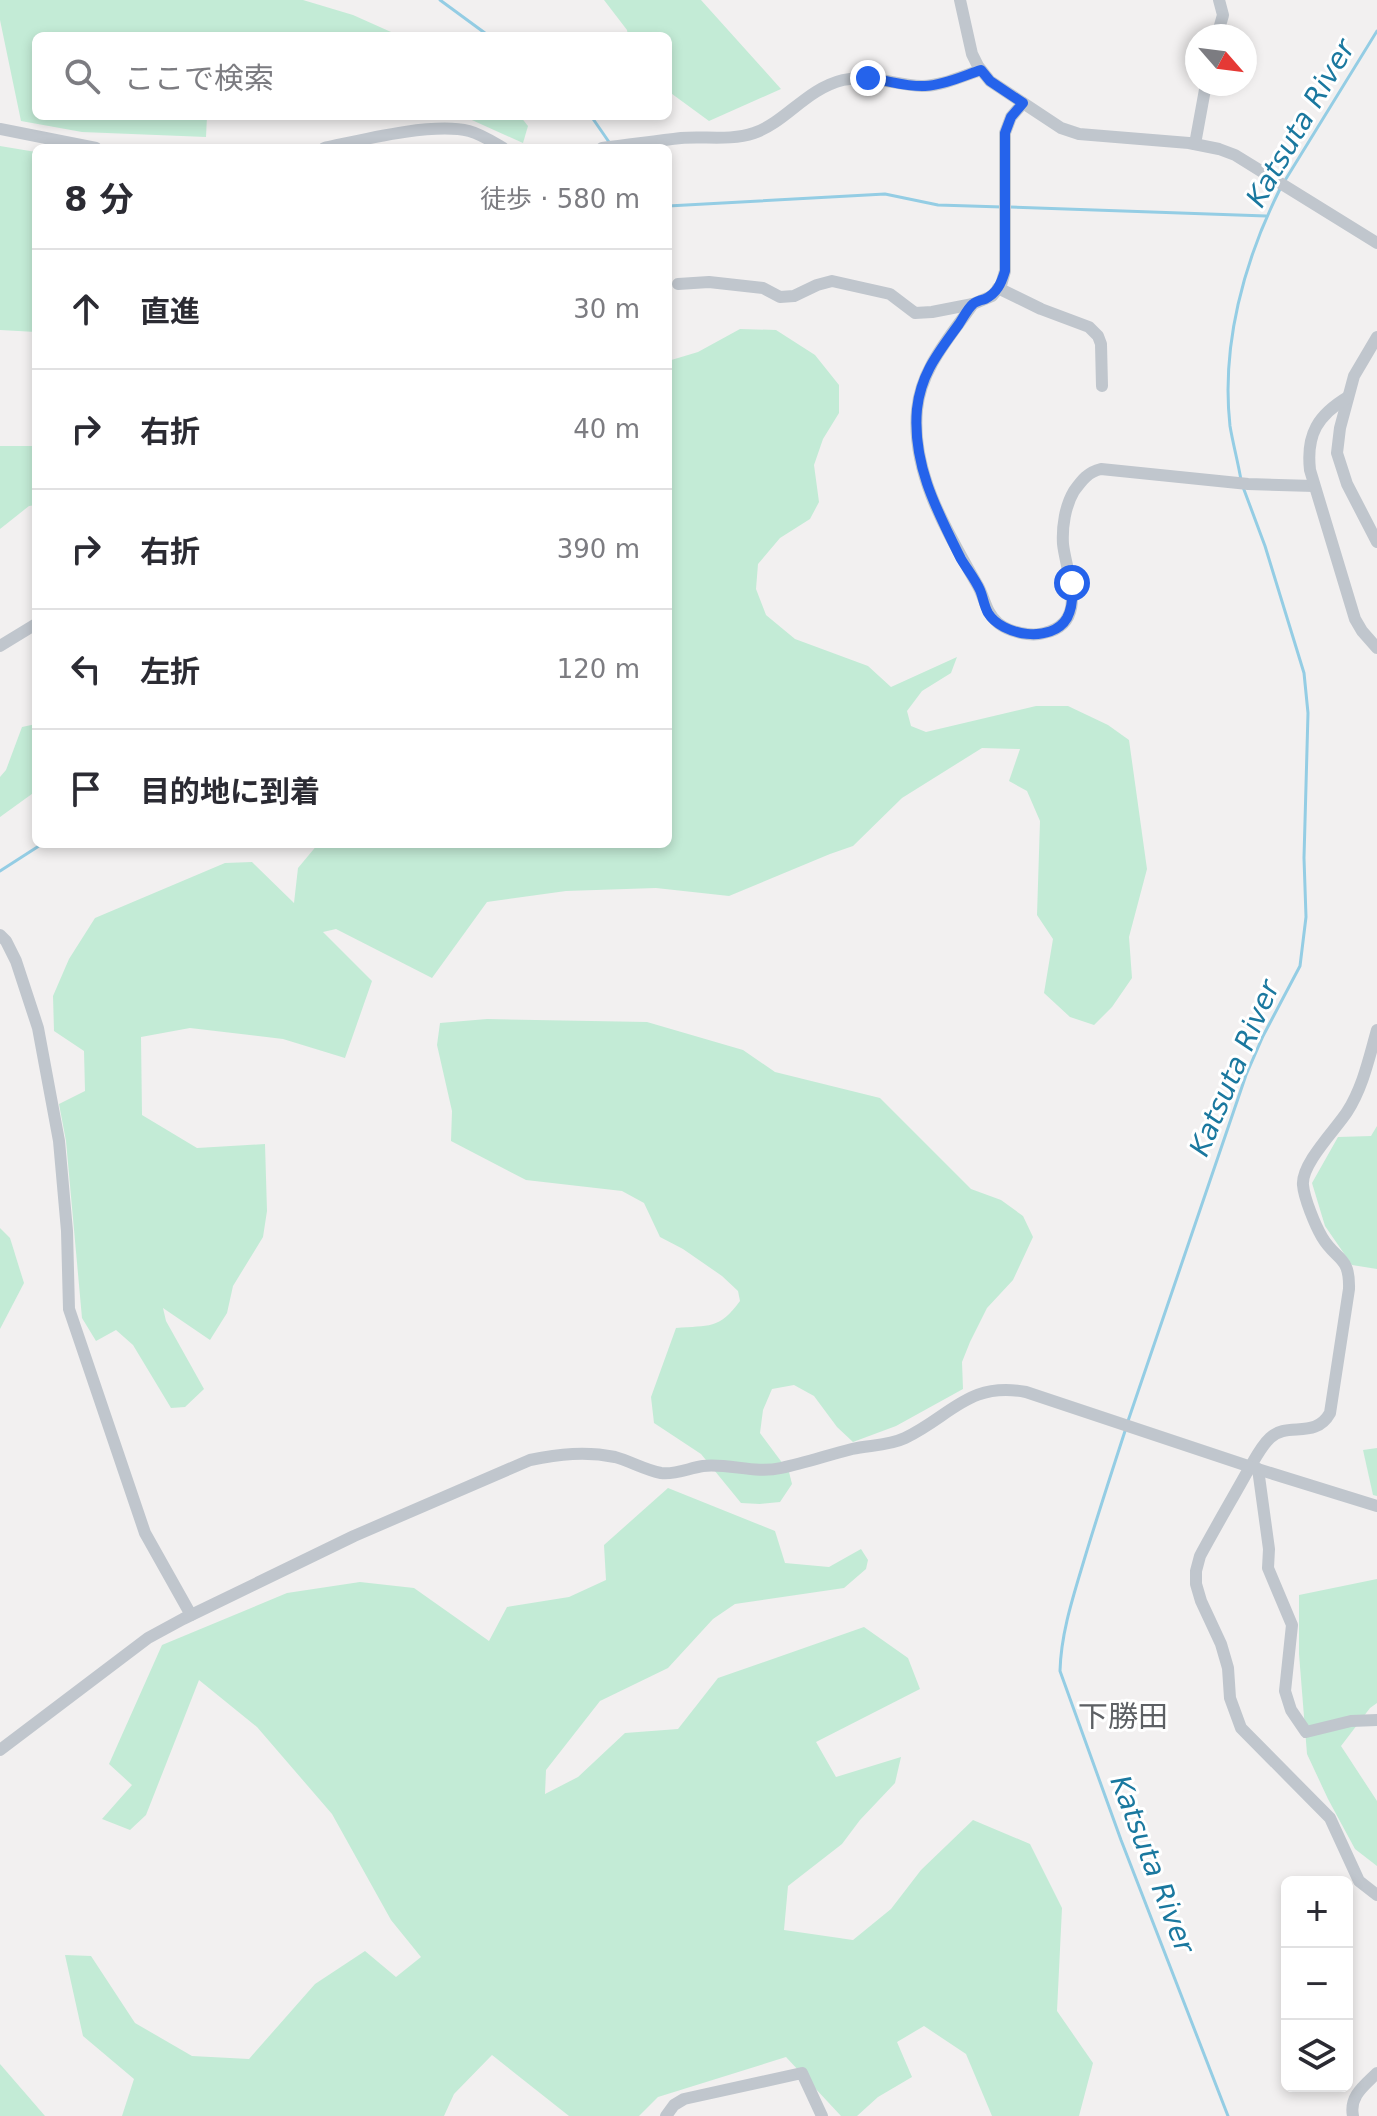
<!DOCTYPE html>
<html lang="ja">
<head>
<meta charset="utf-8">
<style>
  :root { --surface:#fff; --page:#f2f2f3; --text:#2b2b33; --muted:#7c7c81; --line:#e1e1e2 }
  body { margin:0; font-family:"DejaVu Sans","Noto Sans JP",sans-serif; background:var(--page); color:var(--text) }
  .controls { position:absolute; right:24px; bottom:24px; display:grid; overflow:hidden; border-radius:12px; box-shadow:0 4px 12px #0003 }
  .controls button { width:72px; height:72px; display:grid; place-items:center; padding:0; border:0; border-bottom:2px solid var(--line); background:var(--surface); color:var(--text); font:40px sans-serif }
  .compass { position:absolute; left:1185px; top:24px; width:72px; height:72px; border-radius:50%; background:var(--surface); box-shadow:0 4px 12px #0003; rotate:118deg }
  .stop { position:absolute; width:24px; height:24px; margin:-18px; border:6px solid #2563eb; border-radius:50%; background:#fff }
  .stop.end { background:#2563eb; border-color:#fff; box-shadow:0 2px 8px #0008 }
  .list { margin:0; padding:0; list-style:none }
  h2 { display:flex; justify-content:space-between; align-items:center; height:104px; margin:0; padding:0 32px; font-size:34px }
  h2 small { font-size:26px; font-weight:400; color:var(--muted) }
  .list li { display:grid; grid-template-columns:52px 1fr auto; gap:24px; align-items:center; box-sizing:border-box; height:120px; padding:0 32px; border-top:2px solid var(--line) }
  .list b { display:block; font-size:30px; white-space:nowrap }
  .list em { font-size:26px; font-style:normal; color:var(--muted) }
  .icon { flex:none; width:44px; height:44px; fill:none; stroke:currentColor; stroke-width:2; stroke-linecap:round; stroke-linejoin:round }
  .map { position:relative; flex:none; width:1377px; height:2116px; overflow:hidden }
  .search { position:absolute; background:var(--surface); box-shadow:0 4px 12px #0003; left:32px; top:32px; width:640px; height:88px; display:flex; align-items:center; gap:20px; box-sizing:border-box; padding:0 28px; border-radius:12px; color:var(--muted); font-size:30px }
  .panel { position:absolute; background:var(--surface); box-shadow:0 4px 12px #0003; left:32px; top:144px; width:640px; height:704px; border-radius:12px }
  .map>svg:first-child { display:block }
</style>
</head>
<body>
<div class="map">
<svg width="1377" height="2116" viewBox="0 0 1377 2116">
  <rect width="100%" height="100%" fill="#f2f0f0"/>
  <g fill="#c3ebd6">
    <polygon points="0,0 303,0 353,15 400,36 36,36 36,116 207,116 206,137 82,132 21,121 0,20"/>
    <polygon points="604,0 701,0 781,89 709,121 668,91 668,36 628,36 627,30"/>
    <polygon points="463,116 520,116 528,126 523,143"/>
    <polygon points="0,146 36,152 36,332 0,330"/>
    <polygon points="740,329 776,330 815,355 839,385 839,413 823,439 814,465 819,502 810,519 780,538 758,564 756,589 766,615 795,639 868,666 891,687 957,657 951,673 922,691 907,711 911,726 926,732 1036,706 1068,706 1108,725 1129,740 1147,869 1129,937 1132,978 1112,1007 1094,1025 1070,1017 1044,993 1053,939 1037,915 1040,821 1027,791 1009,781 1020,749 982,748 902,798 853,846 830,854 729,896 656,888 566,891 487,902 432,978 336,929 323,932 372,981 345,1058 283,1039 190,1028 141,1037 142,1115 197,1148 265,1144 267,1211 263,1237 233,1286 227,1313 210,1340 163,1308 166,1321 204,1389 185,1407 171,1408 133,1345 116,1330 96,1341 82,1318 66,1141 59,1104 85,1091 84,1051 54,1031 53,996 69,959 95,918 225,863 252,862 294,903 298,868 318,844 668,844 668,361 698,352"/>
    <polygon points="0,446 36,446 36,505 29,506 0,529"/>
    <polygon points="36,724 36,791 0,817 0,777 6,770 22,727"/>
    <path d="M487,1019L647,1022L743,1050L775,1072L880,1098L971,1189L1001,1200L1023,1216L1033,1237L1013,1280L987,1308L970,1342L962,1362L963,1389L896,1426L853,1442L837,1427L814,1396L794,1385L772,1389L763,1410L760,1433L789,1472L792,1484L780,1502L760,1504L741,1503L701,1454L654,1423L651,1397L676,1328C709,1325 719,1330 740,1301L738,1291L722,1276L683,1249L660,1237L644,1203L622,1191L526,1180L451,1141L452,1111L437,1045L440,1023Z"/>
    <polygon points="1377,1126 1377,1269 1352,1265 1325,1226 1312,1183 1338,1137 1371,1136"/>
    <polygon points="0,1228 10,1238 24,1283 0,1329"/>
    <polygon points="1377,1448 1377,1496 1373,1495 1363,1450"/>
    <polygon points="668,1488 775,1531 785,1563 829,1567 861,1549 868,1560 866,1569 844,1588 735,1604 713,1619 668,1668 600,1701 546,1770 545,1794 578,1777 625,1733 678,1729 718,1678 864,1627 908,1658 920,1689 816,1742 836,1777 901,1757 895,1783 860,1820 842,1844 788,1886 784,1930 853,1940 891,1909 921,1870 973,1820 1030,1844 1062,1908 1057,2011 1093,2063 1079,2116 992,2116 966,2054 924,2026 897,2042 912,2077 878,2097 857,2116 841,2116 786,2057 658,2097 639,2116 569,2116 492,2055 454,2094 444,2116 122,2116 134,2079 83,2036 65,1955 91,1956 135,2023 192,2056 249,2059 315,1984 365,1951 396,1977 421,1957 391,1920 332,1814 257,1727 199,1680 146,1815 130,1830 102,1819 132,1785 109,1764 162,1645 287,1593 360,1582 414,1588 489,1641 507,1607 569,1597 606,1580 604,1545"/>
    <polygon points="1377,1579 1377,1703 1370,1708 1341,1746 1377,1801 1377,1866 1355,1849 1328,1799 1307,1754 1299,1654 1299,1595"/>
    <polygon points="0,2064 45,2116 0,2116"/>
  </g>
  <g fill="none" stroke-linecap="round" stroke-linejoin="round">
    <g stroke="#94cde4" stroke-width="3">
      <polyline points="440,0 489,36"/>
      <polyline points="591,116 609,142"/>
      <polyline points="1284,182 1377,31"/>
      <polyline points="668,206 885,194 938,205 1002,207"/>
      <polyline points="1010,207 1266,216"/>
      <path d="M1241,480C1238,462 1233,444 1230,426C1221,345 1244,261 1280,189"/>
      <polyline points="0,871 42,844"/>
      <polyline points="1128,1421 1246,1075 1263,1036 1300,966 1306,917 1304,858 1308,713 1304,673 1265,546 1243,487"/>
      <path d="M1126,1428C1112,1471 1098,1514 1085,1557C1074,1594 1061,1632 1060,1671L1121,1840L1228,2116"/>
    </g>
    <g stroke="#c0c6cd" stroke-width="12">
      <polyline points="960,0 972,54 978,66 990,81 1061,128 1079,134 1189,143 1219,149 1235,155 1377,243"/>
      <polyline points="1217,36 1223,15 1219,0"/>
      <polyline points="0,129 96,148"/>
      <polyline points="1195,144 1206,84"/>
      <path d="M324,148C361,140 433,122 469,131C481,134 493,142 503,148"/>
      <path d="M602,148C628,145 655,141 681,138C705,136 730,141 754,133C786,122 806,89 843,80C871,74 895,85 922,86C942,86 962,76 981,70"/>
      <polyline points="678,284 709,282 763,288 780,297 794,296 817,285 832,281 890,294 915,313 932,312 973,304 992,296 1001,285 1005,271 1005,133 1011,117 1023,103"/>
      <polyline points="998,288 1041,309 1089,327 1098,336 1101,344 1102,386"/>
      <path d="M973,304C950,337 921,368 917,410C911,474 948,533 978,586C985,599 986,613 998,623C1009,632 1031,637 1044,633C1090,623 1066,573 1063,544C1062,527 1065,506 1074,491C1082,480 1088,472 1101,469L1248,484L1314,486"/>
      <polyline points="1377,337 1354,376 1340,428 1337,453 1347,484 1377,542"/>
      <path d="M1348,397C1318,415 1306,434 1310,470L1355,619L1362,631L1377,648"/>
      <polyline points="0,646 36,624"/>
      <polyline points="0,935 6,941 16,961 38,1028 59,1141 67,1231 69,1309 145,1533 191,1615"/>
      <path d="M1377,1030C1369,1058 1363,1087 1347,1112C1336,1129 1301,1164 1303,1185C1304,1198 1315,1225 1322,1237C1336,1261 1350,1255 1349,1289L1330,1413C1315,1440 1287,1421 1270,1438C1260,1447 1253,1463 1246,1474C1231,1501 1215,1528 1200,1556L1196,1571V1584L1201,1601L1221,1644L1228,1668L1230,1698L1241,1728L1330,1818L1359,1881L1377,1895"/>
      <polyline points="1258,1469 1269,1549 1268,1568 1292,1625 1285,1691 1291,1710 1306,1732 1351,1721 1377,1720"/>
      <path d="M0,1750L148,1638L183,1619L354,1536L530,1460C559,1454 586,1451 615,1457C630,1461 645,1470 661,1473C675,1475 689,1468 703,1466C729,1463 755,1474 781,1468C805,1463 828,1455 852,1449C869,1445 888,1446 905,1438C951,1416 969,1381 1026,1392L1251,1467L1377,1506"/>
      <polyline points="666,2116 674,2105 684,2099 802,2073 822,2116"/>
      <path d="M1353,2116C1349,2096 1364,2086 1377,2073"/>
    </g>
  </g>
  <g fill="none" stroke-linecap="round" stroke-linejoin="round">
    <path stroke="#2563eb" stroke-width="10" d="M868,78C887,80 906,87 925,86C944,85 963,76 981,70L990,81L1023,103L1011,117L1005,133V271C1001,284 997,293 985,299C981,300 976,301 973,304C968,308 963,318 959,324C939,352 921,373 917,409C912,464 937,511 961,559C967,569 975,579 980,590C983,597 984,606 988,613C1002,636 1052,644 1067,618C1073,607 1073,595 1072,583"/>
  </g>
  <g text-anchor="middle" stroke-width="6" stroke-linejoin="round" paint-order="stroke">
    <g font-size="28" font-style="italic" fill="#1a789f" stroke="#fff">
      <text transform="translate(1300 123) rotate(-60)" y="10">Katsuta River</text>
      <text transform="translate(1234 1068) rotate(-67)" y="10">Katsuta River</text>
      <text transform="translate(1153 1864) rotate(69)" y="10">Katsuta River</text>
    </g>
    <g font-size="30" fill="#5d6064" stroke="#fff">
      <text x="1123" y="1727">下勝田</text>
    </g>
  </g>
</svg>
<div class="controls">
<button>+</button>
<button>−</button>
<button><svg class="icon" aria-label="layers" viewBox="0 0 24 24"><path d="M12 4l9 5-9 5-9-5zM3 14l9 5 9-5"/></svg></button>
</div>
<svg class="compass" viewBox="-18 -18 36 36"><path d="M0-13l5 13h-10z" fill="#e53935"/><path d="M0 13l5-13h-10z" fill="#7c7c81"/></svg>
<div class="stop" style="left:1072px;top:583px"></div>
<div class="stop end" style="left:868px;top:78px"></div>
<div class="search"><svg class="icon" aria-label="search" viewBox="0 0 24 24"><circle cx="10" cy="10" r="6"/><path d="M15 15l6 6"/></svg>ここで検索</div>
<section class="panel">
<h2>8 分<small>徒歩 · 580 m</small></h2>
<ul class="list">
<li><svg class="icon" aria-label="ahead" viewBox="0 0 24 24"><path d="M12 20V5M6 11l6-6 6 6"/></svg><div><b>直進</b></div><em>30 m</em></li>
<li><svg class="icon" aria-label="right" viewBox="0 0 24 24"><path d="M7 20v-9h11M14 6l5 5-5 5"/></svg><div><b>右折</b></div><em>40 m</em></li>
<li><svg class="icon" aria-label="right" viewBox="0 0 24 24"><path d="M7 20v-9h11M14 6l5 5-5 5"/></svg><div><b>右折</b></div><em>390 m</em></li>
<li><svg class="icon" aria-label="left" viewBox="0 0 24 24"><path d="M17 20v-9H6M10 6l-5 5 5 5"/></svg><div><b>左折</b></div><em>120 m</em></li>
<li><svg class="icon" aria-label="arrive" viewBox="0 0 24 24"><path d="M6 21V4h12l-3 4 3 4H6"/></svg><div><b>目的地に到着</b></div></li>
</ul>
</section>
</div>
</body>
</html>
